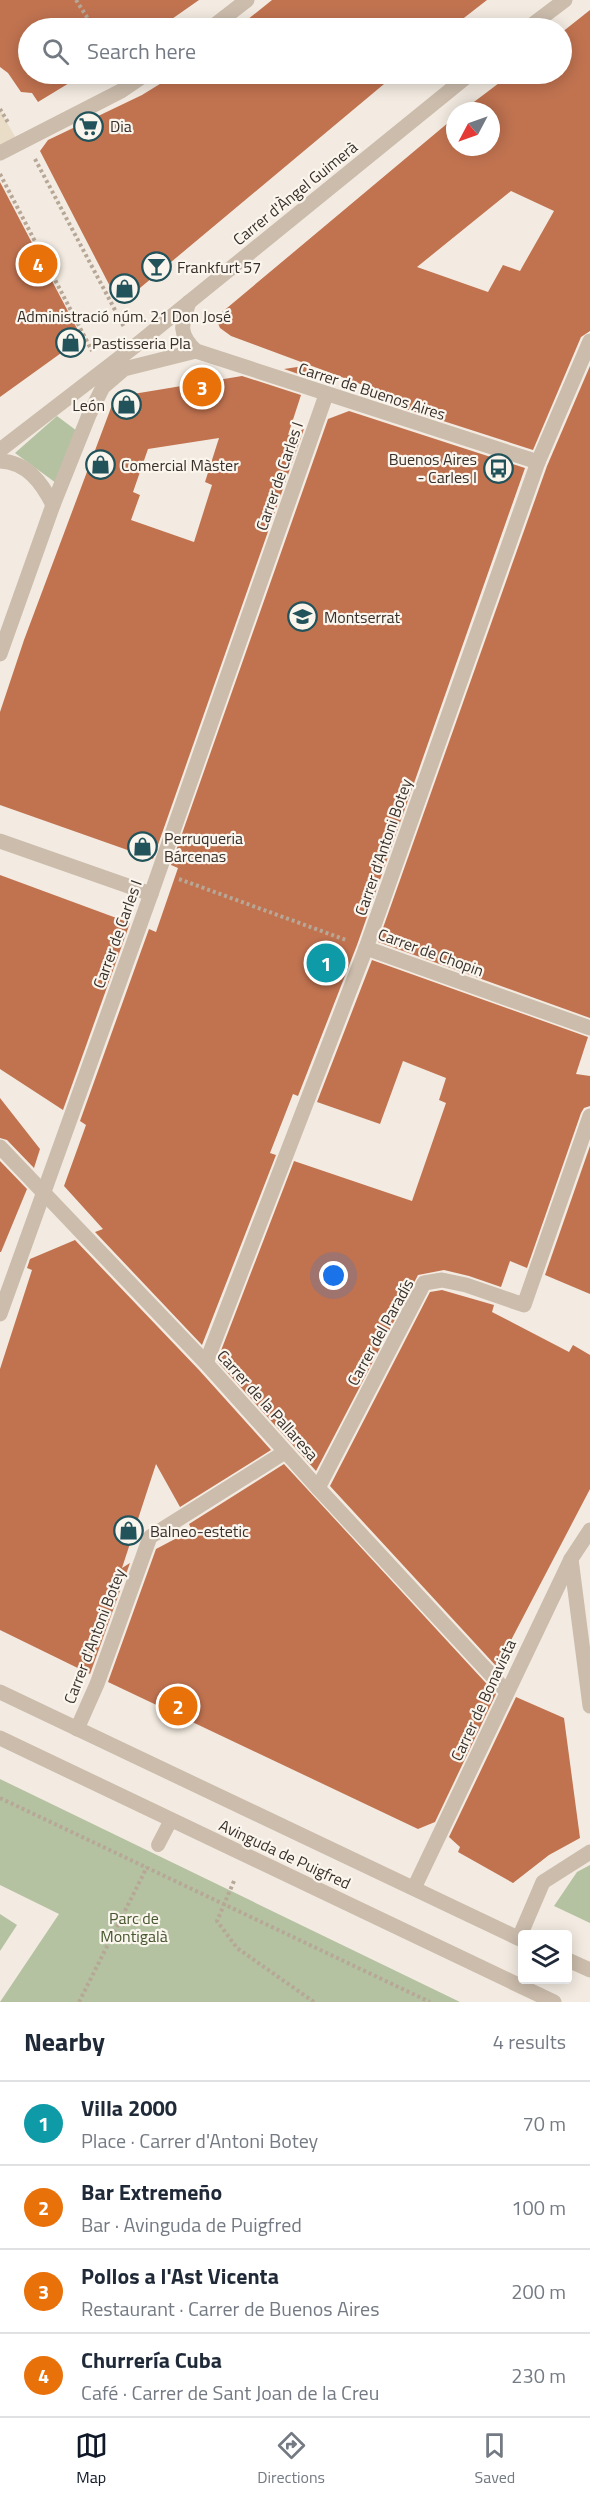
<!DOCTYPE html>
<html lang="en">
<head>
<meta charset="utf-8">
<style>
  :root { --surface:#fff; --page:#f2f2f3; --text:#1f2937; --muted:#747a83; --line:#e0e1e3; --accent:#111827 }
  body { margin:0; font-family:"Titillium Web",sans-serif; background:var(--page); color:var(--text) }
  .controls { position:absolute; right:18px; bottom:18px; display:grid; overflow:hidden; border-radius:6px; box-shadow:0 3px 15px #0003 }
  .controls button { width:54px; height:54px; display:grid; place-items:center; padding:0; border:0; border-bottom:2px solid var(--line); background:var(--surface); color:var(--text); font:30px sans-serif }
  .compass { position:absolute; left:446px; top:102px; width:54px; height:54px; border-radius:50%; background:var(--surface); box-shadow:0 3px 15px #0003; rotate:229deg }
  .you { position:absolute; left:334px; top:1276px; width:21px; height:21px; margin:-15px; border:4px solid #fff; border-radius:50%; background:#1a73e8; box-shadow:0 0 0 9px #1a73e833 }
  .badge { display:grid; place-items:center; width:39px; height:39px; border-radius:50%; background:var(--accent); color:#fff; font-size:20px; font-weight:700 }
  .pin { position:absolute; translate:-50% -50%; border:3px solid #fff; box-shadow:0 2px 6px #0006 }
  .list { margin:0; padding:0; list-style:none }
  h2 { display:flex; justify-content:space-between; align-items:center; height:78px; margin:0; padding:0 24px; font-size:26px }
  h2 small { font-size:20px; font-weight:400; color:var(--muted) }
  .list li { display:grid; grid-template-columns:39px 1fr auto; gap:18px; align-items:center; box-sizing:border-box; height:84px; padding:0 24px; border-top:2px solid var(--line) }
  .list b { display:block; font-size:22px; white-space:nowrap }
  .list p { margin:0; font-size:20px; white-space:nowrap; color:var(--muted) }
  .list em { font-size:20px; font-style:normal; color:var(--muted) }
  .icon { flex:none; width:33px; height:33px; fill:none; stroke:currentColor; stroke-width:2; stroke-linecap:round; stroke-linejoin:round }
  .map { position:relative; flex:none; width:590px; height:2002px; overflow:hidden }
  .search { position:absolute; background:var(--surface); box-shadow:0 3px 15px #0003; left:18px; right:18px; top:18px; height:66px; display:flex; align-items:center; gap:15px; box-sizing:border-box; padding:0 21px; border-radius:33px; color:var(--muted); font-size:22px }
  .sheet { height:414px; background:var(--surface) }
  nav { display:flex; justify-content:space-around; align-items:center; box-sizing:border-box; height:84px; border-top:2px solid var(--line); background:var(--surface); font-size:16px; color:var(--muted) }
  nav a { display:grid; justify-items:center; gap:3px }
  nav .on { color:var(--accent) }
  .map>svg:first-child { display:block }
</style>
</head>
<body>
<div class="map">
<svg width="590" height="2002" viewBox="0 0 590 2002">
  <rect width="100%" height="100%" fill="#f3ebe1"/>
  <g fill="#b4c2a1">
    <polygon points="57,416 77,431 56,483 15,453"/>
    <polygon points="0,1779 460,2002 0,2002 59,1914 0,1885"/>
    <polygon points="590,1865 590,1923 554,1906 577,1872"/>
    <polygon points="0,1914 17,1925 0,1951"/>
  </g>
  <polygon fill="#eaddc8" points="0,110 18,142 0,153"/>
  <g fill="#c17350" fill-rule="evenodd">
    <polygon points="0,0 199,0 159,28 28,28 28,74 84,74 38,102 32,93 21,92 8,73 0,67"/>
    <polygon points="272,0 487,0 451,28 237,28"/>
    <path d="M590,10V331L581,337L533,450L378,400L390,395L231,336L220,328L217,321L221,313L455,117V147H491V111H462L511,74H561V33ZM511,191L554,211L520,271L503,265L488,292L417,267Z"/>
    <polygon points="176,74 396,74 128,298 115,296 40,151 48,140 142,95"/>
    <polygon points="0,182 82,338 0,397"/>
    <polygon points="310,365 307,377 284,369"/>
    <polygon points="590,366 590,1018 378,942 547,466"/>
    <path d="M242,376L301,395L288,435L304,429L153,859L0,805V712L24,640L115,397ZM219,438L205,482L212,485L194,542L131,520L140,495L133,492L148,449Z"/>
    <polygon points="349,411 525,468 357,945 298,1096 293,1094 270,1153 276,1155 202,1345 95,1232 103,1229 64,1186 86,1125 80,1121 149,929 156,932 178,868 171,865 328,419"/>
    <polygon points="0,875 130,923 63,1110 0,1069"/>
    <polygon points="372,960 588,1037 576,1074 590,1076 590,1106 584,1108 581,1113 527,1268 510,1261 501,1287 469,1276 444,1270 418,1275 316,1471 217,1361 294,1161 412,1201 446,1103 439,1100 446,1078 403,1061 380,1124 317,1102"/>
    <polygon points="0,1098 40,1149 34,1168 7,1140 0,1138"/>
    <polygon points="590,1146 590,1294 545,1275"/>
    <polygon points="0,1161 27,1189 1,1252 0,1252"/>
    <polygon points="75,1240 199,1370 271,1450 180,1507 156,1464 122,1568 130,1563 90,1674 0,1630 0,1369 32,1270 27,1268 30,1259"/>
    <polygon points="442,1290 494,1305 492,1312 569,1352 573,1345 590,1355 590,1489 497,1667 330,1486 430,1292"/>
    <polygon points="284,1464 496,1694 435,1822 418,1829 108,1682 156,1549 192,1530 189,1524"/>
    <polygon points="516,1697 564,1718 580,1838 549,1855 513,1883 458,1852 460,1847 449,1837"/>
  </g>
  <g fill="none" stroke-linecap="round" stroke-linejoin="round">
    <g stroke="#b7a797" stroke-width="4" stroke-dasharray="3 3" stroke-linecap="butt">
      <polyline points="76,0 94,28"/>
      <polyline points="0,109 9,124"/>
      <polyline points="35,159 124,327"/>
      <polyline points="0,174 92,351"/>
      <polyline points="179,879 346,940"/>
      <polyline points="0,1798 430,2002"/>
      <polyline points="234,1881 217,1921 237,1948 314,2002"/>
      <polyline points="79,2002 147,1867"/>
    </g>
    <polyline stroke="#cbbcac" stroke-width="14" points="158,1845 171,1820"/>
    <g stroke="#cbbcac" stroke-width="15">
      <polyline points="211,28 247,0"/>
      <polyline points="528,28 565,0"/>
      <polyline points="0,153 121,91 146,74"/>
      <path d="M189,302C181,325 178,334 196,351L538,462"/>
      <polyline points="0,450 135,346 470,74"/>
      <path d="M0,461C27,462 42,483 53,505"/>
      <polyline points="0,654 53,505 89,415 103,387 124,369 196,351"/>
      <polyline points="0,841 151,894"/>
      <polyline points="366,948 590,1028"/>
      <polyline points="0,1147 206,1363 318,1488 506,1691"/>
      <polyline points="0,1314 151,894 326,395"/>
      <polyline points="206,1363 366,948 538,462 590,341"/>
      <polyline points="318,1488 424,1283 442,1280 466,1285 524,1305 590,1116"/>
      <polyline points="571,1559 590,1706"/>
      <polyline points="0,1692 522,1940"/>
      <polyline points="77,1729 97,1684 150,1537 285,1452"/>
      <polyline points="0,1738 554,2002"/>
      <polyline points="414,1888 571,1559 590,1530"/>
      <polyline points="519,1938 543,1882 590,1852"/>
      <polyline points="568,1960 590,1970"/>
    </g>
  </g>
  <defs>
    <symbol id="supermarket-ring" viewBox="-11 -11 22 22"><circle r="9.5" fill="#faf5ed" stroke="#22525a" stroke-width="1.5"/><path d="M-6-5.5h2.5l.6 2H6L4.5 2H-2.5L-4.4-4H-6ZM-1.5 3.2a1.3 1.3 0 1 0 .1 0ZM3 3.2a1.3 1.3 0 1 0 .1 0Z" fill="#22525a"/></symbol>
    <symbol id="bar-ring" viewBox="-11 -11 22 22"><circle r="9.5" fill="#faf5ed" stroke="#22525a" stroke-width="1.5"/><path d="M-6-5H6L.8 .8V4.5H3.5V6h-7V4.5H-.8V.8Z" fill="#22525a"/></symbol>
    <symbol id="shop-ring" viewBox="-11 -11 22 22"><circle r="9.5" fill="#faf5ed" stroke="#22525a" stroke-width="1.5"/><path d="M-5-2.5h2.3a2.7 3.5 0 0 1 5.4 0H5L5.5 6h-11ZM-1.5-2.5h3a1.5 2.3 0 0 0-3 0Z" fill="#22525a"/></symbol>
    <symbol id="bus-ring" viewBox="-11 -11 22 22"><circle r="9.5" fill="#faf5ed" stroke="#22525a" stroke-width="1.5"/><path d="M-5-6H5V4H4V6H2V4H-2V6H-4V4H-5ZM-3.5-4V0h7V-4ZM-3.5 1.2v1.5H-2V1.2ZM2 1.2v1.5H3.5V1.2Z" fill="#22525a"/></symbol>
    <symbol id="school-ring" viewBox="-11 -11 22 22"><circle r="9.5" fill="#faf5ed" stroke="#22525a" stroke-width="1.5"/><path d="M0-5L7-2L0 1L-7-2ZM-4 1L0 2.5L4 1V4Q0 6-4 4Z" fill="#22525a"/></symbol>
  </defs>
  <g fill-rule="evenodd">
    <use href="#supermarket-ring" x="72" y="110" width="33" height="33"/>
    <use href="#bar-ring" x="140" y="250" width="33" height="33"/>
    <use href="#shop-ring" x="108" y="272" width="33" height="33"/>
    <use href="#shop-ring" x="54" y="326" width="33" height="33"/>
    <use href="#shop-ring" x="110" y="388" width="33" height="33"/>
    <use href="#shop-ring" x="84" y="448" width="33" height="33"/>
    <use href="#bus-ring" x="482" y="452" width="33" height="33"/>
    <use href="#school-ring" x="286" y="600" width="33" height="33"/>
    <use href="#shop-ring" x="126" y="830" width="33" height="33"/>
    <use href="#shop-ring" x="112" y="1514" width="33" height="33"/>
  </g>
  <g text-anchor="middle" stroke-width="4.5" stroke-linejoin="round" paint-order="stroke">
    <g font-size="16" fill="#39302b" stroke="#faf5ed" text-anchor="start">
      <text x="110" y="132">Dia</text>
      <text x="177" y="273">Frankfurt 57</text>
      <text x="124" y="322" text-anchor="middle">Administració núm. 21 Don José</text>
      <text x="92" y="349">Pastisseria Pla</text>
      <text x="105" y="411" text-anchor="end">León</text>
      <text x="477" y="465" text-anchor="end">Buenos Aires<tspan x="477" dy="18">- Carles I</tspan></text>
      <text x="121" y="471">Comercial Màster</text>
      <text x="324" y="623">Montserrat</text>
      <text x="164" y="844">Perruqueria<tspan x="164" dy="18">Bárcenas</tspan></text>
      <text x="150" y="1537">Balneo-estetic</text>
    </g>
    <g font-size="16" fill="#39302b" stroke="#faf5ed">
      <text transform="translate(295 193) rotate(-39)" y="6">Carrer d'Àngel Guimerà</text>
      <text transform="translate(372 391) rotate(18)" y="6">Carrer de Buenos Aires</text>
      <text transform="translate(279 476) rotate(-71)" y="6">Carrer de Carles I</text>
      <text transform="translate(383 847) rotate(-71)" y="6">Carrer d'Antoni Botey</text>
      <text transform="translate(117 934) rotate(-70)" y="6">Carrer de Carles I</text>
      <text transform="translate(431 952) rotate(20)" y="6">Carrer de Chopin</text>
      <text transform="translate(380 1332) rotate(-61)" y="6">Carrer del Paradís</text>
      <text transform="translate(268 1405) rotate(48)" y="6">Carrer de la Pallaresa</text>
      <text transform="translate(94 1636) rotate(-69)" y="6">Carrer d'Antoni Botey</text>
      <text transform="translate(483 1700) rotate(-65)" y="6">Carrer de Bonavista</text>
      <text transform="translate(285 1854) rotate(25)" y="6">Avinguda de Puigfred</text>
    </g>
    <g font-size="16" fill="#465730" stroke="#faf5ed">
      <text x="134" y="1924">Parc de<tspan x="134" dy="18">Montigalà</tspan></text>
    </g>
  </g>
</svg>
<div class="controls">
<button><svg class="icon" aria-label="layers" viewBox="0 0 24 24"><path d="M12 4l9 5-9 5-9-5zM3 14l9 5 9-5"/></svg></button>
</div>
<svg class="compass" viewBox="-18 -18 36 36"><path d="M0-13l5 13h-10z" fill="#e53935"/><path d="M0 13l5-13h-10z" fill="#747a83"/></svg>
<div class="you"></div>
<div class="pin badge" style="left:326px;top:963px;background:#0f9aa8">1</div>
<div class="pin badge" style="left:178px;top:1706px;background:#e8710a">2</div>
<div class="pin badge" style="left:202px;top:387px;background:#e8710a">3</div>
<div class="pin badge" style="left:38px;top:264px;background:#e8710a">4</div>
<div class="search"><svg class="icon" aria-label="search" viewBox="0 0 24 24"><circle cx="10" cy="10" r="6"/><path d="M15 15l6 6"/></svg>Search here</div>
</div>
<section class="sheet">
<h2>Nearby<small>4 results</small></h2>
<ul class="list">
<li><span class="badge" style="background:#0f9aa8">1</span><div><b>Villa 2000</b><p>Place · Carrer d'Antoni Botey</p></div><em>70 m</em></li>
<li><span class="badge" style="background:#e8710a">2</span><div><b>Bar Extremeño</b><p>Bar · Avinguda de Puigfred</p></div><em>100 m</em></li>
<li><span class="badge" style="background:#e8710a">3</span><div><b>Pollos a l'Ast Vicenta</b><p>Restaurant · Carrer de Buenos Aires</p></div><em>200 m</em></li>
<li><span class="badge" style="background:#e8710a">4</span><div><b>Churrería Cuba</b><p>Café · Carrer de Sant Joan de la Creu</p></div><em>230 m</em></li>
</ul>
</section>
<nav>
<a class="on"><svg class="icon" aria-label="map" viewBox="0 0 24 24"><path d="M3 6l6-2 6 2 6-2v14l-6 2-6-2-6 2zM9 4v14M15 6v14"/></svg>Map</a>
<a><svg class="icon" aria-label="directions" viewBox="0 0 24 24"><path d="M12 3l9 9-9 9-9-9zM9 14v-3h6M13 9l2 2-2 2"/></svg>Directions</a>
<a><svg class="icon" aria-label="saved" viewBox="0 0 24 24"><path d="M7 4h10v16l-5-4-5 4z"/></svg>Saved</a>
</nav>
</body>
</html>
